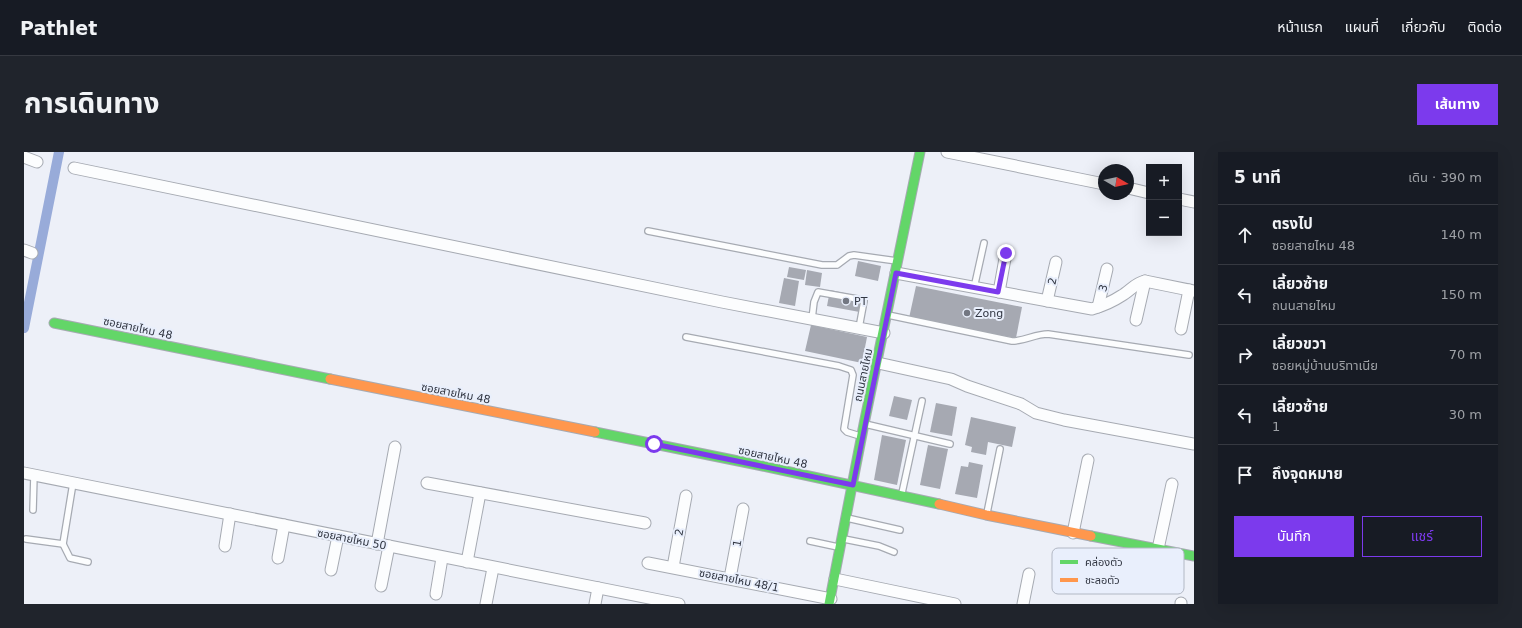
<!DOCTYPE html>
<html lang="th">
<head>
<meta charset="utf-8">
<style>
  :root { --surface:#171b24; --page:#20242c; --text:#f1f3f6; --muted:#9ea1a6; --line:#363941; --accent:#7c3aed }
  body { margin:0; font-family:"DejaVu Sans","Noto Sans Thai",sans-serif; background:var(--page); color:var(--text) }
  .controls { position:absolute; right:12px; top:12px; display:grid; overflow:hidden; border-radius:0px; box-shadow:0 4px 16px #0002 }
  .controls button { width:36px; height:36px; display:grid; place-items:center; padding:0; border:0; border-bottom:1px solid var(--line); background:var(--surface); color:var(--text); font:20px sans-serif }
  .compass { position:absolute; left:1074px; top:12px; width:36px; height:36px; border-radius:50%; background:var(--surface); box-shadow:0 4px 16px #0002; rotate:99deg }
  .stop { position:absolute; width:12px; height:12px; margin:-9px; border:3px solid #7c3aed; border-radius:50%; background:#fff }
  .stop.end { background:#7c3aed; border-color:#fff; box-shadow:0 1px 4px #0008 }
  .list { margin:0; padding:0; list-style:none }
  h2 { display:flex; justify-content:space-between; align-items:center; height:52px; margin:0; padding:0 16px; font-size:17px }
  h2 small { font-size:13px; font-weight:400; color:var(--muted) }
  .list li { display:grid; grid-template-columns:26px 1fr auto; gap:12px; align-items:center; box-sizing:border-box; height:60px; padding:0 16px; border-top:1px solid var(--line) }
  .list b { display:block; font-size:15px; white-space:nowrap }
  .list p { margin:0; font-size:13px; white-space:nowrap; color:var(--muted) }
  .list em { font-size:13px; font-style:normal; color:var(--muted) }
  .actions { display:flex; gap:8px; padding:12px 16px }
  .actions a { flex:1; padding:9px 0; border:1px solid var(--accent); border-radius:0px; text-align:center; font-size:14px; color:var(--accent) }
  .actions .main { background:var(--accent); color:#fff }
  .icon { flex:none; width:22px; height:22px; fill:none; stroke:currentColor; stroke-width:2; stroke-linecap:round; stroke-linejoin:round }
  .map { position:relative; flex:none; width:1170px; height:452px; overflow:hidden; border-radius:0px }
  header { display:flex; align-items:center; gap:24px; box-sizing:border-box; height:56px; padding:0 20px; background:var(--surface); border-bottom:1px solid var(--line) }
  header strong { font-size:19px }
  nav { display:flex; gap:22px; margin-inline-start:auto; font-size:14px }
  .intro { display:flex; align-items:center; justify-content:space-between; box-sizing:border-box; height:96px; padding:0 24px }
  h1 { margin:0; font-size:28px }
  .button { padding:10px 18px; border-radius:0px; background:var(--accent); color:#fff; font-size:14px; font-weight:700 }
  main { display:flex; gap:24px; padding:0 24px }
  aside { flex:1; background:var(--surface); border-radius:0px; box-shadow:0 4px 16px #0002 }
  .map>svg:first-child { display:block }
</style>
</head>
<body>
<header>
<strong>Pathlet</strong>
<nav><a>หน้าแรก</a><a>แผนที่</a><a>เกี่ยวกับ</a><a>ติดต่อ</a></nav>
</header>
<div class="intro"><h1>การเดินทาง</h1><a class="button">เส้นทาง</a></div>
<main>
<div class="map">
<svg width="1170" height="452" viewBox="0 0 1170 452">
  <rect width="100%" height="100%" fill="#edf0f8"/>
  <g fill="none" stroke-linecap="round" stroke-linejoin="round">
    <polyline stroke="#98abd9" stroke-width="10" points="0,176 35,0"/>
  </g>
  <g fill="#a6a9b2">
    <polygon points="834,109 857,114 854,129 831,124"/>
    <polygon points="765,115 782,118 780,128 763,125"/>
    <polygon points="783,118 798,121 796,135 781,133"/>
    <polygon points="760,126 775,129 771,154 755,151"/>
    <polygon points="892,134 998,155 992,186 885,166"/>
    <polygon points="806,138 844,146 841,161 803,154"/>
    <polygon points="787,173 843,185 838,211 781,199"/>
    <polygon points="870,244 888,248 883,268 865,264"/>
    <polygon points="912,251 933,255 928,284 906,280"/>
    <polygon points="947,265 992,275 988,295 964,290 962,303 947,300 948,295 941,293"/>
    <polygon points="858,283 882,288 873,333 850,328"/>
    <polygon points="904,293 924,297 916,337 896,333"/>
    <polygon points="945,310 959,313 953,346 931,342 937,314 944,315"/>
  </g>
  <g fill="none" stroke-linecap="round" stroke-linejoin="round">
    <defs>
      <g id="lane">
        <polyline points="624,79 798,113 813,113 825,104 830,103 873,109"/>
        <polyline points="950,136 960,91"/>
        <path d="M864,163L988,189C1001,189 1011,182 1024,182L1165,203"/>
        <polyline points="788,167 790,150 794,140 839,148 840,149 835,176"/>
        <polyline points="662,185 815,214 827,218 829,223 820,277 823,280 836,284"/>
        <polyline points="841,272 926,292"/>
        <polyline points="878,341 898,249"/>
        <polyline points="9,358 10,323"/>
        <polyline points="963,361 976,297"/>
        <polyline points="823,366 876,378"/>
        <polyline points="2,387 39,392 49,331"/>
        <polyline points="820,387 855,394 870,400"/>
        <polyline points="786,389 814,395"/>
        <polyline points="39,392 46,406 64,410"/>
      </g>
      <g id="street">
        <polyline points="923,0 1080,32"/>
        <polyline points="0,5 13,10"/>
        <polyline points="50,16 698,150 860,181"/>
        <polyline points="1104,36 1125,41"/>
        <polyline points="1155,47 1170,50"/>
        <polyline points="0,98 8,101"/>
        <path d="M872,121L1068,157C1078,154 1088,150 1097,144C1106,139 1111,131 1121,129L1170,139"/>
        <polyline points="975,140 982,101"/>
        <polyline points="1023,149 1032,110"/>
        <polyline points="1074,155 1083,117"/>
        <polyline points="1112,168 1121,129"/>
        <polyline points="1157,177 1165,138"/>
        <polyline points="854,211 927,227 943,234 997,252 1012,261 1040,268 1170,292"/>
        <polyline points="0,321 655,452"/>
        <polyline points="403,331 621,371"/>
        <polyline points="1049,381 1064,308"/>
        <polyline points="353,392 371,295"/>
        <polyline points="201,394 206,362"/>
        <polyline points="1134,397 1148,332"/>
        <polyline points="254,406 260,373"/>
        <polyline points="443,410 456,341"/>
        <polyline points="624,411 807,447"/>
        <polyline points="649,415 662,344"/>
        <polyline points="307,418 314,384"/>
        <polyline points="706,426 719,357"/>
        <polyline points="811,427 931,452"/>
        <polyline points="357,434 365,394"/>
        <polyline points="412,442 418,406"/>
        <polyline points="462,452 469,416"/>
        <polyline points="571,452 574,436"/>
        <polyline points="999,452 1005,422"/>
        <polyline points="1157,452 1157,451"/>
      </g>
      <g id="fast">
        <polyline points="30,171 306,227"/>
        <polyline points="571,280 734,313 915,352"/>
        <polyline points="1067,384 1170,404"/>
        <polyline points="805,452 840,272 896,0"/>
      </g>
      <g id="slow">
        <polyline points="306,227 571,280"/>
        <polyline points="915,352 962,363 1067,384"/>
      </g>
    </defs>
    <use href="#lane" stroke="#a6aab2" stroke-width="8"/>
    <use href="#street" stroke="#a6aab2" stroke-width="13"/>
    <use href="#fast" stroke="#a6aab2" stroke-width="11"/>
    <use href="#slow" stroke="#a6aab2" stroke-width="11"/>
    <use href="#lane" stroke="#fcfdfe" stroke-width="5.5"/>
    <use href="#street" stroke="#fcfdfe" stroke-width="11"/>
    <use href="#fast" stroke="#63d668" stroke-width="9"/>
    <use href="#slow" stroke="#ff974d" stroke-width="9"/>
  </g>
  <g fill="none" stroke-linecap="round" stroke-linejoin="round">
    <polyline stroke="#7c3aed" stroke-width="5" points="630,292 829,333 872,121 974,140 982,101"/>
  </g>
  <g fill="#737782" stroke="#e9effc" stroke-width="1.5">
    <circle cx="822" cy="149" r="4"/>
    <circle cx="943" cy="161" r="4"/>
  </g>
  <g text-anchor="middle" stroke-width="4" stroke-linejoin="round" paint-order="stroke">
    <g font-size="11" fill="#313642" stroke="#e9effc">
      <text transform="translate(1028 129) rotate(-78)" y="4">2</text>
      <text transform="translate(1079 136) rotate(-77)" y="4">3</text>
      <text transform="translate(114 176) rotate(12)" y="4">ซอยสายไหม 48</text>
      <text transform="translate(839 223) rotate(-78)" y="4">ถนนสายไหม</text>
      <text transform="translate(432 241) rotate(11)" y="4">ซอยสายไหม 48</text>
      <text transform="translate(749 305) rotate(12)" y="4">ซอยสายไหม 48</text>
      <text transform="translate(655 380) rotate(-80)" y="4">2</text>
      <text transform="translate(328 387) rotate(11)" y="4">ซอยสายไหม 50</text>
      <text transform="translate(713 391) rotate(-80)" y="4">1</text>
      <text transform="translate(715 428) rotate(11)" y="4">ซอยสายไหม 48/1</text>
    </g>
    <g font-size="11" fill="#313642" stroke="#e9effc" text-anchor="start">
      <text x="830" y="153">PT</text>
      <text x="951" y="165">Zong</text>
    </g>
  </g>
  <rect x="1028" y="396" width="132" height="46" rx="6" fill="#e9effc" stroke="#b2b8c4" stroke-width="1"/>
  <rect x="1036" y="408" width="18" height="4" fill="#63d668"/>
  <rect x="1036" y="426" width="18" height="4" fill="#ff974d"/>
  <g font-size="11" fill="#313642">
    <text x="1061" y="414">คล่องตัว</text>
    <text x="1061" y="432">ชะลอตัว</text>
  </g>
</svg>
<div class="controls">
<button>+</button>
<button>−</button>
</div>
<svg class="compass" viewBox="-18 -18 36 36"><path d="M0-13l5 13h-10z" fill="#e53935"/><path d="M0 13l5-13h-10z" fill="#9ea1a6"/></svg>
<div class="stop" style="left:630px;top:292px"></div>
<div class="stop end" style="left:982px;top:101px"></div>
</div>
<aside>
<h2>5 นาที<small>เดิน · 390 m</small></h2>
<ul class="list">
<li><svg class="icon" aria-label="ahead" viewBox="0 0 24 24"><path d="M12 20V5M6 11l6-6 6 6"/></svg><div><b>ตรงไป</b><p>ซอยสายไหม 48</p></div><em>140 m</em></li>
<li><svg class="icon" aria-label="left" viewBox="0 0 24 24"><path d="M17 20v-9H6M10 6l-5 5 5 5"/></svg><div><b>เลี้ยวซ้าย</b><p>ถนนสายไหม</p></div><em>150 m</em></li>
<li><svg class="icon" aria-label="right" viewBox="0 0 24 24"><path d="M7 20v-9h11M14 6l5 5-5 5"/></svg><div><b>เลี้ยวขวา</b><p>ซอยหมู่บ้านบริทาเนีย</p></div><em>70 m</em></li>
<li><svg class="icon" aria-label="left" viewBox="0 0 24 24"><path d="M17 20v-9H6M10 6l-5 5 5 5"/></svg><div><b>เลี้ยวซ้าย</b><p>1</p></div><em>30 m</em></li>
<li><svg class="icon" aria-label="arrive" viewBox="0 0 24 24"><path d="M6 21V4h12l-3 4 3 4H6"/></svg><div><b>ถึงจุดหมาย</b></div></li>
</ul>
<div class="actions"><a class="main">บันทึก</a><a>แชร์</a></div>
</aside>
</main>
</body>
</html>
